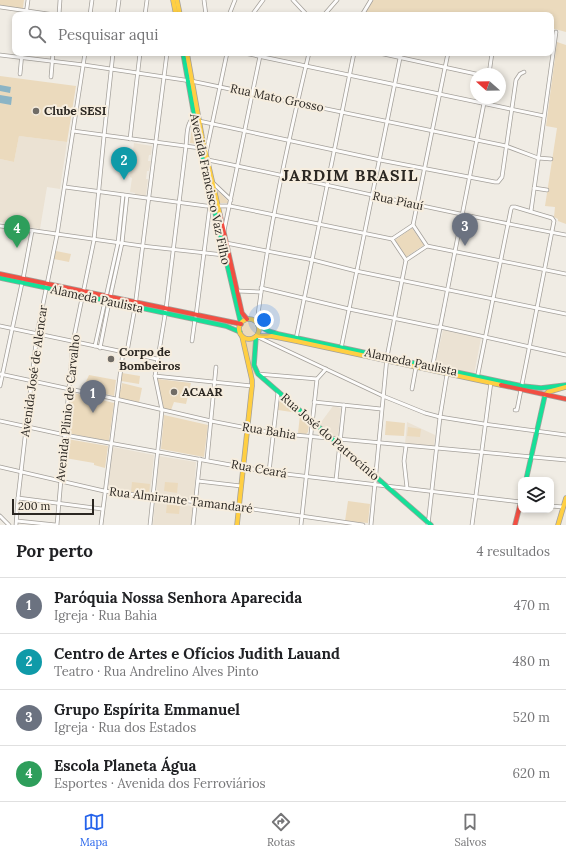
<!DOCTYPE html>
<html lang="pt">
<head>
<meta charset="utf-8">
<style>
  :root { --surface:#fff; --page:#f6f6f6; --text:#202124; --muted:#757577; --line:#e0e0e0; --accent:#2563eb }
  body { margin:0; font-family:Lora,serif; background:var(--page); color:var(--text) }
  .controls { position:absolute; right:12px; bottom:12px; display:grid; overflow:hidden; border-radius:8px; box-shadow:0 2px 6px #0003 }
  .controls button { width:36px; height:36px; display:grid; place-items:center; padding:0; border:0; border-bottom:1px solid var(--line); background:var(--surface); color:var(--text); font:20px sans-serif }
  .compass { position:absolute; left:470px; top:68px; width:36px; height:36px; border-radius:50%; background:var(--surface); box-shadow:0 2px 6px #0003; rotate:290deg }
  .scale { position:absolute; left:12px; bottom:10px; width:82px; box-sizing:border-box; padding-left:4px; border:2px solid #2b2722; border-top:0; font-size:11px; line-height:14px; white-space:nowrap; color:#2b2722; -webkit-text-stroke:3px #f6edde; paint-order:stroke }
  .you { position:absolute; left:264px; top:320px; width:14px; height:14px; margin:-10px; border:3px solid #fff; border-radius:50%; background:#1a73e8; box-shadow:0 0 0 6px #1a73e833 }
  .badge { display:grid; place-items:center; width:26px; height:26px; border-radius:50%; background:var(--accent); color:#fff; font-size:13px; font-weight:700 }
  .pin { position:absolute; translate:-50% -33px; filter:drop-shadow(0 1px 2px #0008) }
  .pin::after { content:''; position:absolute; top:21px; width:14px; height:12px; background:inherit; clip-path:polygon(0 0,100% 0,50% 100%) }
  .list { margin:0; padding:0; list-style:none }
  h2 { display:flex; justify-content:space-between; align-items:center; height:52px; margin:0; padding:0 16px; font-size:17px }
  h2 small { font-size:13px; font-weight:400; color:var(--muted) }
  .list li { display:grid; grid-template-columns:26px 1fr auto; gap:12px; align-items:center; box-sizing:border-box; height:56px; padding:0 16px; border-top:1px solid var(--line) }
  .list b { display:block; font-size:15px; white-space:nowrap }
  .list p { margin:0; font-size:13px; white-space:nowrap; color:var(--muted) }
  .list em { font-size:13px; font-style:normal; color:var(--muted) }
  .icon { flex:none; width:22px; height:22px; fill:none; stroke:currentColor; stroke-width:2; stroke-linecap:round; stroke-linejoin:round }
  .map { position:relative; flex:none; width:566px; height:525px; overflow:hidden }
  .search { position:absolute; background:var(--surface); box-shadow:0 2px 6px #0003; left:12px; right:12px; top:12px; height:44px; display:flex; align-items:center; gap:10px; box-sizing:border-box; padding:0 14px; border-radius:8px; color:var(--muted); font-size:15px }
  .sheet { height:276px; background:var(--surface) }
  nav { display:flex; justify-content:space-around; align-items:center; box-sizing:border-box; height:56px; border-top:1px solid var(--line); background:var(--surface); font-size:11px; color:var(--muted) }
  nav a { display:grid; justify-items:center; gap:2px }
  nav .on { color:var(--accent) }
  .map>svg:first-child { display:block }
</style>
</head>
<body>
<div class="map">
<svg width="566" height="525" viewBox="0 0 566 525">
  <rect width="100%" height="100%" fill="#f0ece4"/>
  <g fill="#ebe2d3">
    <polygon points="19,136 67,142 60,189 47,187 40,229 0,222 0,159 14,162"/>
    <polygon points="134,143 152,146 151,155 149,155 148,161 151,161 149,171 147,171 146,179 148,179 146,195 145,196 135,195 135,193 130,192 132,178 130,177"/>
    <polygon points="443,330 481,338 474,375 436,366 435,365"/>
    <polygon points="333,406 341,408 338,436 336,437 332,436 319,425"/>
    <polygon points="407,422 435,435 434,447 405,444"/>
    <polygon points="113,447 154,455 150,495 108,489"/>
    <polygon points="159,456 196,462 194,499 156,494"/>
    <polygon points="155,501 193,506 191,525 153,525"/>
  </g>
  <g fill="#ebdabd">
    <polygon points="0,0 24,0 23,8 21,9 0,5"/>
    <polygon points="373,0 566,0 566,32 551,28 551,15 365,15 367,9"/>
    <polygon points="557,42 566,45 566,224 558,221 558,219 554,217 555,207 545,206 557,128 546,126"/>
    <polygon points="0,76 76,86 67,142 19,136 14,162 0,159"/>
    <polygon points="192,123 193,124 197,144 190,143"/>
    <polygon points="216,189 229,202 228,203 218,203"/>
    <polygon points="412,228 424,245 406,257 395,240"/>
    <polygon points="56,251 71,254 69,262 54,259"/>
    <circle cx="249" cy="329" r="7"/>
    <polygon points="245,340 250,341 255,340 256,373 252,376"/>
    <polygon points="122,373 140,376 139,384 121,381"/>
    <polygon points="89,375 116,380 114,396 83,388"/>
    <polygon points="158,379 191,383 186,404 174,402 171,410 164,409 157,380"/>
    <polygon points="122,383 142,388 139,403 118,398 118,390 121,390"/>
    <polygon points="70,392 114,403 109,441 67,433"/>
    <polygon points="281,400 284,401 298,413 278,410 279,402"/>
    <polygon points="164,415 208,425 204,457 161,449"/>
    <polygon points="300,415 309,424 308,432 306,434 298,433"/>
    <polygon points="386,421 405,423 404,436 385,435"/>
    <polygon points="408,427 421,429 420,437 407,436"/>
    <polygon points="67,439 108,446 105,468 94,465 94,463 65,458"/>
    <polygon points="132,482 150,484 149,494 131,492"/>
    <polygon points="165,482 178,483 177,493 164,491"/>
    <polygon points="348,501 370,504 368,523 345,521"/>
    <polygon points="167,504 180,505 179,514 166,513"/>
  </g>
  <g fill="#8bb4c5">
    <polygon points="0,85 11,87 10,93 0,91"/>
    <polygon points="0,95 12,97 11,105 0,103"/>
  </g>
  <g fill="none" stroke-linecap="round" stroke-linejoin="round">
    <defs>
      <g id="street">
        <polyline points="204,0 206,15"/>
        <polyline points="293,0 307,15"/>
        <polyline points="0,7 55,15"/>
        <polyline points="26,15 28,0"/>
        <polyline points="59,15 60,0"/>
        <polyline points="90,15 92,0"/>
        <polyline points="117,15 119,0"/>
        <polyline points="145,15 147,0"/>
        <polyline points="229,15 235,0"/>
        <polyline points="252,15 263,0"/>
        <polyline points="324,15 337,0"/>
        <polyline points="362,15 371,0"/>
        <polyline points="244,53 544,116"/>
        <polyline points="379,53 476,74"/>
        <polyline points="0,55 84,65 191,81 506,146 538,158 551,159"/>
        <polyline points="20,74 22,53"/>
        <polyline points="489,74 492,53"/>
        <polyline points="51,77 53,53"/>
        <polyline points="199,121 380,160 495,182 498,182 502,177 516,80 520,74 524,72"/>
        <polyline points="73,131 200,148"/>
        <polyline points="130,139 140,53"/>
        <polyline points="206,153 227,53"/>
        <path d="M208,160C327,184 446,213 566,235"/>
        <polyline points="213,183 231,200"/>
        <polyline points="65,187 206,206 230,206 392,239"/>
        <polyline points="534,188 547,190"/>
        <polyline points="531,211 556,32"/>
        <polyline points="0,226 142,246 224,255"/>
        <polyline points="224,231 260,56"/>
        <polyline points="392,239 413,225 448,53"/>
        <polyline points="226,243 313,260 356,271 566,314"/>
        <polyline points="427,246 566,274"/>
        <polyline points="406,260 427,246 413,225"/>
        <polyline points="23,279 32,231"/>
        <polyline points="261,288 349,309 436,327 440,327 566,355"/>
        <polyline points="237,291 261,292"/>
        <polyline points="106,297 118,243 123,195"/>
        <polyline points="110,298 122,243 127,196"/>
        <polyline points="196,316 210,205"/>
        <path d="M257,323C268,232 288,142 309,53"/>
        <polyline points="0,326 157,359"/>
        <polyline points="258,337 383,396 425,413 440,417 484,424 566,435"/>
        <polyline points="296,339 354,53"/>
        <polyline points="192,341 195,319"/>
        <polyline points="95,346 105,301"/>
        <polyline points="100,348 109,302"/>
        <polyline points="341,349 401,53"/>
        <polyline points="127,352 135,307 167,53"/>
        <polyline points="432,369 485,98"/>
        <polyline points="0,374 116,399 211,421 273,433 566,460"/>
        <polyline points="258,374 317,379"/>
        <polyline points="155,376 252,386"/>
        <polyline points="477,379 511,209 512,207 515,207 552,218 554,221 517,410 515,410"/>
        <polyline points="0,386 22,283"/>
        <polyline points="412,389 416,367"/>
        <polyline points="314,402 381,409"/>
        <polyline points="0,421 65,435 269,472 521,502"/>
        <polyline points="406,446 404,461 407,488"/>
        <polyline points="207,460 216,367"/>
        <polyline points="0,467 104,491 239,507 363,525"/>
        <polyline points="269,472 278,392"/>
        <polyline points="336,480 344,405"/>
        <polyline points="198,481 241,486"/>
        <polyline points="18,498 102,509"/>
        <polyline points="551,506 563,507"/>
        <polyline points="0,516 9,525"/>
        <polyline points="17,521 56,525"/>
        <polyline points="16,525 18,498 37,334 57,235 85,53"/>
        <polyline points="57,525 73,342 94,240 104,136 113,53"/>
        <polyline points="101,525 123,352"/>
        <path d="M150,525L162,410L155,376L166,309L186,146C187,138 186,122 194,118"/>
        <polyline points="193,525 200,459"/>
        <polyline points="301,525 317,379 326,369"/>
        <polyline points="371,525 387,357 406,260 392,239"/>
        <polyline points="428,525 440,417 447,374"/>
        <polyline points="472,525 491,382"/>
      </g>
      <g id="fast">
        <polyline points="183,53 200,148 241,324"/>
        <polyline points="0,278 226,326 240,332"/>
        <polyline points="258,325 268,331 278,334 522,386 541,388 566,385"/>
        <polyline points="256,337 254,365 258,374 431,525"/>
        <polyline points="526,480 545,395"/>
      </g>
      <g id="slow">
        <polyline points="173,0 176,15"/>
        <polyline points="177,0 180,15"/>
        <polyline points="187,53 202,137 220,215"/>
        <circle cx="249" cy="329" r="10"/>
        <polyline points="257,336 271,336 296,341 501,385"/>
        <polyline points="545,395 548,392 566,387"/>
        <polyline points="237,525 252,386 252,380 242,336"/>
        <polyline points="558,525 566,498"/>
      </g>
      <g id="jam">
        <polyline points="220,215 242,313 247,319"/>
        <polyline points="0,274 241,324"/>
        <polyline points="501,385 566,399"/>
        <polyline points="515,525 521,501"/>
      </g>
    </defs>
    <use href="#street" stroke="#a4a09a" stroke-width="4.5"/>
    <use href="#fast" stroke="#a4a09a" stroke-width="5.5"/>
    <use href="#slow" stroke="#a4a09a" stroke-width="5.5"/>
    <use href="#jam" stroke="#a4a09a" stroke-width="5.5"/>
    <use href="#street" stroke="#fdfcfb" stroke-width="3"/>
    <use href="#fast" stroke="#16e098" stroke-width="4"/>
    <use href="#slow" stroke="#ffcf43" stroke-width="4"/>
    <use href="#jam" stroke="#f24e42" stroke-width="4"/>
  </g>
  <g fill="#706c66" stroke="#f6edde" stroke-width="1.5">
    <circle cx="36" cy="111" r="4"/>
    <circle cx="111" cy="359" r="4"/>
    <circle cx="174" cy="392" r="4"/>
  </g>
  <g text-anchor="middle" stroke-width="4" stroke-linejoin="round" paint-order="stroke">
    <g font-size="12" fill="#2b2722" stroke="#f6edde">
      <text transform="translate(277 98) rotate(12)" y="4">Rua Mato Grosso</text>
      <text transform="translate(210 189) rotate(78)" y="4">Avenida Francisco Vaz Filho</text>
      <text transform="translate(398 201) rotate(12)" y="4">Rua Piauí</text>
      <text transform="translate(97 299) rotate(12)" y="4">Alameda Paulista</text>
      <text transform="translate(411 362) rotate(12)" y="4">Alameda Paulista</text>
      <text transform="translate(34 371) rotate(-82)" y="4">Avenida José de Alencar</text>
      <text transform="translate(68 408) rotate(-84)" y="4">Avenida Plínio de Carvalho</text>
      <text transform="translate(269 431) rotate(9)" y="4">Rua Bahia</text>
      <text transform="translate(330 437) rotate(41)" y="4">Rua José do Patrocínio</text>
      <text transform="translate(259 469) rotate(10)" y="4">Rua Ceará</text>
      <text transform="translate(181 500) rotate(7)" y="4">Rua Almirante Tamandaré</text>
    </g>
    <g font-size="12" font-weight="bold" fill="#2b2722" stroke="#f6edde" text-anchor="start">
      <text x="44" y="115">Clube SESI</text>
      <text x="119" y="356">Corpo de<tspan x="119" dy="14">Bombeiros</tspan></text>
      <text x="182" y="396">ACAAR</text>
    </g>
    <g font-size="16" font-weight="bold" letter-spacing="1" fill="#2b2722" stroke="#f6edde">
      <text x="350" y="181">JARDIM BRASIL</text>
    </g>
  </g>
</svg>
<div class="controls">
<button><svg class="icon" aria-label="layers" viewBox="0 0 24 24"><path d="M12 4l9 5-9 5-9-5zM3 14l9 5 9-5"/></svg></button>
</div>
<svg class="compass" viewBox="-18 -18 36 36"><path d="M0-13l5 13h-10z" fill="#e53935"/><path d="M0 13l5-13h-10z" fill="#757577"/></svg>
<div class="scale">200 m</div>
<div class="you"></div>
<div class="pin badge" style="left:93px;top:413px;background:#6b7280">1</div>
<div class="pin badge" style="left:124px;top:180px;background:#0f9aa8">2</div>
<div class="pin badge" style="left:465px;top:246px;background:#6b7280">3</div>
<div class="pin badge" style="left:17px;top:248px;background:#2e9e5b">4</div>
<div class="search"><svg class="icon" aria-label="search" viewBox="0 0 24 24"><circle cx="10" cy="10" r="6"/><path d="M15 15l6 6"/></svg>Pesquisar aqui</div>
</div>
<section class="sheet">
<h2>Por perto<small>4 resultados</small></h2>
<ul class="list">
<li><span class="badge" style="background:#6b7280">1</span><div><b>Paróquia Nossa Senhora Aparecida</b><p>Igreja · Rua Bahia</p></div><em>470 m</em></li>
<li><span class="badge" style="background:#0f9aa8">2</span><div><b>Centro de Artes e Ofícios Judith Lauand</b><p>Teatro · Rua Andrelino Alves Pinto</p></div><em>480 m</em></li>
<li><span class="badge" style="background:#6b7280">3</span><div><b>Grupo Espírita Emmanuel</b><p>Igreja · Rua dos Estados</p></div><em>520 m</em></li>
<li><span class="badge" style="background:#2e9e5b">4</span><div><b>Escola Planeta Água</b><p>Esportes · Avenida dos Ferroviários</p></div><em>620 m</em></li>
</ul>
</section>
<nav>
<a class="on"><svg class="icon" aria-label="map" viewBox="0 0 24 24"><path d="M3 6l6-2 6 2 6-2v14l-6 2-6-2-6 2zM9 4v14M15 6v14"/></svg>Mapa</a>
<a><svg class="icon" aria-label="directions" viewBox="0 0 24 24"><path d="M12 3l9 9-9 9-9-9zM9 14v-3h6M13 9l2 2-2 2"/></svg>Rotas</a>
<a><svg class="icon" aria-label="saved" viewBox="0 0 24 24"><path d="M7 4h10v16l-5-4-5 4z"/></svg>Salvos</a>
</nav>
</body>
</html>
